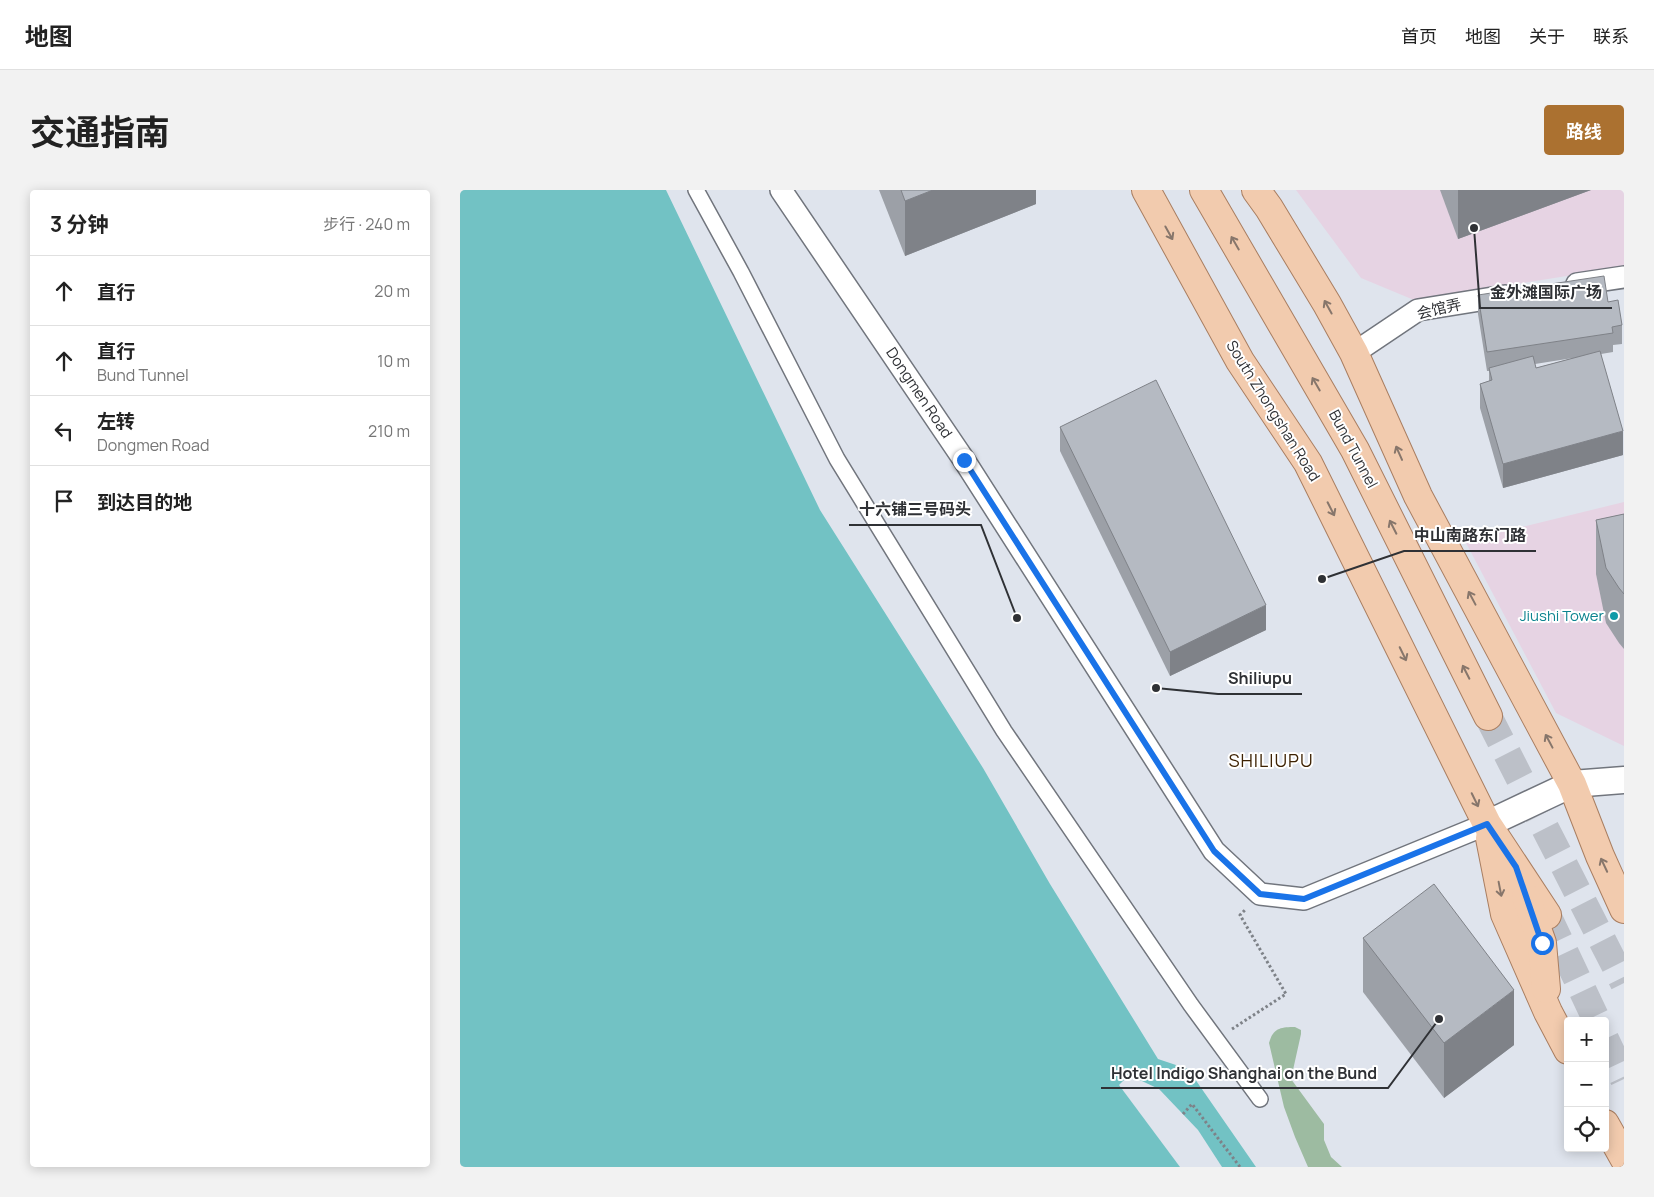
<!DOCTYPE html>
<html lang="zh">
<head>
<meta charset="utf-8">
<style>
  :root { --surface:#fff; --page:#f2f2f2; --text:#222; --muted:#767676; --line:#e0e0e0; --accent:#ab7130 }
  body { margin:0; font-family:Manrope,"Noto Sans SC",sans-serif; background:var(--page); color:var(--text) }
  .controls { position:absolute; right:15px; bottom:15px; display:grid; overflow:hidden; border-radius:5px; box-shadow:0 2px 12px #0003 }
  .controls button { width:45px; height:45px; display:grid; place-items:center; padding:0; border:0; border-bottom:1px solid var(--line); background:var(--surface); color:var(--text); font:25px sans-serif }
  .stop { position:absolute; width:15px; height:15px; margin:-11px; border:4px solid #1a73e8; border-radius:50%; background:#fff }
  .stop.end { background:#1a73e8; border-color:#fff; box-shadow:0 1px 5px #0008 }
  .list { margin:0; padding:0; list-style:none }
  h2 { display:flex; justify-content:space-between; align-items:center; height:65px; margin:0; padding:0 20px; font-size:21px }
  h2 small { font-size:16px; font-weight:400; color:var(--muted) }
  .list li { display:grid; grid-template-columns:32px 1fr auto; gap:15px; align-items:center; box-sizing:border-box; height:70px; padding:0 20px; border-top:1px solid var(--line) }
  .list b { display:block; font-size:19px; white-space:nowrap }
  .list p { margin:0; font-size:16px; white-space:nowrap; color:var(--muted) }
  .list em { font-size:16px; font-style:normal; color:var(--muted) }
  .icon { flex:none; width:28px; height:28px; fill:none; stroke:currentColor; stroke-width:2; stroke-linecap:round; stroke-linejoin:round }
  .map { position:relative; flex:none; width:1164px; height:977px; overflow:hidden; border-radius:5px }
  header { display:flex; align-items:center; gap:30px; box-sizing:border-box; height:70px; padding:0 25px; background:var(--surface); border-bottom:1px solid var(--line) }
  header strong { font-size:24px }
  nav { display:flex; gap:28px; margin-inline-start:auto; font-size:18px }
  .intro { display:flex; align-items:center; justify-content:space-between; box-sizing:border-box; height:120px; padding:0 30px }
  h1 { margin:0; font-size:35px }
  .button { padding:12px 22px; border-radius:5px; background:var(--accent); color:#fff; font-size:18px; font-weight:700 }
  main { display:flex; gap:30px; padding:0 30px }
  aside { flex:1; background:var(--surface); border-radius:5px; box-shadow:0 2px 12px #0003 }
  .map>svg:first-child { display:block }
</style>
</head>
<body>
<header>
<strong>地图</strong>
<nav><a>首页</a><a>地图</a><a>关于</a><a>联系</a></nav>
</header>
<div class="intro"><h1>交通指南</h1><a class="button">路线</a></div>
<main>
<aside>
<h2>3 分钟<small>步行 · 240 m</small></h2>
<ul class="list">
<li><svg class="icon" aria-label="ahead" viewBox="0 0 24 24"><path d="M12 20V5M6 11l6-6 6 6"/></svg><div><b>直行</b></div><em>20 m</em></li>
<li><svg class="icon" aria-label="ahead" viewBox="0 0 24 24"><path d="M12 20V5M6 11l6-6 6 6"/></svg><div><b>直行</b><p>Bund Tunnel</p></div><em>10 m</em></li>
<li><svg class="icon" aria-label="left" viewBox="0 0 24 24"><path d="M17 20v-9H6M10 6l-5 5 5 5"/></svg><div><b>左转</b><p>Dongmen Road</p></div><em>210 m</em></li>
<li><svg class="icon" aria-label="arrive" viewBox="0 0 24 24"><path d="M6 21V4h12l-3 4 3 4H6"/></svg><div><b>到达目的地</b></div></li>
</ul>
</aside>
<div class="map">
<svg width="1164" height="977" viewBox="0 0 1164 977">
  <rect width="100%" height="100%" fill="#dfe4ed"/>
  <g fill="#e6d3e3">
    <polygon points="836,0 1164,0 1164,77 954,110 901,88"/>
    <polygon points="1164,312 1164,556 1096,523 1005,351"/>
  </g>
  <path fill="#9dbba1" d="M835,837L841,840V844L831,889L864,934V950L871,967L882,977H848L835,947L824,917L809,853C813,838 821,837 835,837Z"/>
  <polygon fill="#72c2c4" points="0,0 206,0 360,320 523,578 590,694 698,869 728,879 796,977 0,977"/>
  <polygon fill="#dfe4ed" points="669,885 699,899 738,940 762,977 720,977 659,895"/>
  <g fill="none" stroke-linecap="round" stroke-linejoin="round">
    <g stroke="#bcc0c8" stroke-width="28" stroke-dasharray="28 14" stroke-linecap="butt">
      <polyline points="1028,526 1164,793"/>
      <polyline points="1087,725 1137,831"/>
      <polyline points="1145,849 1164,889"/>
    </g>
    <defs>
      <polyline id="pedestrian" points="236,0 281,82 377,269 544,541 731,815 800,909"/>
      <g id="minor">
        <polyline points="321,0 504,270 754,661 800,704 844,709 1027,634"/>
        <polyline points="1117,94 1164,87"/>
        <polyline points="894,163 958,120 1045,106"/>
      </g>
      <polyline id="tertiary" points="1027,634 1112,594 1164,590"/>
      <g id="primary">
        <polyline points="686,0 780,171 848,273 1027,634 1087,725"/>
        <polyline points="744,0 895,260 1028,526"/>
        <polyline points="796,0 809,18 867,114 894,163 958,306 1112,594 1140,666 1164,719"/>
        <polyline points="1030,648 1045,724 1088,822 1108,860"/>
        <polyline points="1066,707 1082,753 1086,799"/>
        <polyline points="1145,934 1164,968"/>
      </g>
    </defs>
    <use href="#pedestrian" stroke="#71757d" stroke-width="18"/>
    <use href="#minor" stroke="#71757d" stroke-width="24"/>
    <use href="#tertiary" stroke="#71757d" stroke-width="29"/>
    <use href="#primary" stroke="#a97e61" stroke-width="30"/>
    <g stroke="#7e8288" stroke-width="3" stroke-dasharray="2.5 2.5" stroke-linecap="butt">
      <polyline points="772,839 826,804 780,725 786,719"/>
      <polyline points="723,924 732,914 780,977"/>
    </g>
    <use href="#pedestrian" stroke="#fff" stroke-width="15"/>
    <use href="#minor" stroke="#fff" stroke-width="21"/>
    <use href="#tertiary" stroke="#fff" stroke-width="26"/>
    <use href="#primary" stroke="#f2cbae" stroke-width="28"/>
  </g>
  <g fill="#9ca0a7" fill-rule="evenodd">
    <polygon points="419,0 576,0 576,14 445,66"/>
    <polygon points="980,0 1131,0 998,49"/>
    <path d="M1018,105L1148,112L1162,135V154L1153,155V162L1141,164L1163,265L1043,298L1020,218V194L1029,191V181H1027L1018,124ZM1113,168L1076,178L1075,174Z"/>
    <polygon points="600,237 806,440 710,486 600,261"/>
    <polygon points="1164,324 1164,459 1159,453 1146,433 1136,384 1136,330"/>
    <polygon points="903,748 1054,855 984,908 903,802"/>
  </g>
  <g fill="#7f8288">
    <polygon points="473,0 576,0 576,14 445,66 445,11"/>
    <polygon points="998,0 1131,0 998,49"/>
    <polygon points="1163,241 1163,265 1043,298 1043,274"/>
    <polygon points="806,415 806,440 710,486 710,462"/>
    <polygon points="1054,800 1054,855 984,908 984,853"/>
  </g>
  <g fill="#b5bac2" stroke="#7f8288">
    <polygon points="441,0 473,0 445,11"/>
    <polygon points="1144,86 1148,112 1158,110 1162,135 1152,137 1153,143 1027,162 1018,105"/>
    <polygon points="1140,161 1163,241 1043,274 1020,194 1032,190 1029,178 1073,166 1076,178"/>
    <polygon points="696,190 806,415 710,462 600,237"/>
    <polygon points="1164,324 1164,404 1159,398 1146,378 1136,330"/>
    <polygon points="974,694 1054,800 984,853 903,748"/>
  </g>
  <defs><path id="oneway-shaft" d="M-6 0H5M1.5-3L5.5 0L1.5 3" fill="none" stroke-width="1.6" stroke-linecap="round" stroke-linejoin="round" transform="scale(1.25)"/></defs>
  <g stroke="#87766b">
    <use href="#oneway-shaft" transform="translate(709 43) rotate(61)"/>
    <use href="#oneway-shaft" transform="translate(775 53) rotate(-120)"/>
    <use href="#oneway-shaft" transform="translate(868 117) rotate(-119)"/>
    <use href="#oneway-shaft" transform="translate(856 194) rotate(-120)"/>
    <use href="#oneway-shaft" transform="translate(939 263) rotate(-114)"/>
    <use href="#oneway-shaft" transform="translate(871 319) rotate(63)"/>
    <use href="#oneway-shaft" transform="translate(933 337) rotate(-117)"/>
    <use href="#oneway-shaft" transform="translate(1012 408) rotate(-118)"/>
    <use href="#oneway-shaft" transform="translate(943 464) rotate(64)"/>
    <use href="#oneway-shaft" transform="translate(1006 482) rotate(-117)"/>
    <use href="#oneway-shaft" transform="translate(1089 551) rotate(-118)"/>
    <use href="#oneway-shaft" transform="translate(1015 610) rotate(64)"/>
    <use href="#oneway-shaft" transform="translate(1144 675) rotate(-115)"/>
    <use href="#oneway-shaft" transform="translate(1040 699) rotate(79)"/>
  </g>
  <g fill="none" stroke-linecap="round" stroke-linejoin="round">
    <polyline stroke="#1a73e8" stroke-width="6" points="504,270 754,661 800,704 844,709 1027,634 1056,677 1082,753"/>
  </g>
  <circle fill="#0f9aa8" stroke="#fff" stroke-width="2" cx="1154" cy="426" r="5"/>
  <g text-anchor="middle" stroke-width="4" stroke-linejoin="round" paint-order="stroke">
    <g font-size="15" fill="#2f3135" stroke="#fff">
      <text transform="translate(979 119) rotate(-13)" y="5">会馆弄</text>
      <text transform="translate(459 203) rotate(56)" y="5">Dongmen Road</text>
      <text transform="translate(813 221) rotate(58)" y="5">South Zhongshan Road</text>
      <text transform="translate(893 259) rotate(62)" y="5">Bund Tunnel</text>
    </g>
    <g font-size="15" fill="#0d838f" stroke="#fff" text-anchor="end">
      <text x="1144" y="431">Jiushi Tower</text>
    </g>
    <g font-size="18" letter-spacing="1" fill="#3d2203" stroke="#fff">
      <text x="811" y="577">SHILIUPU</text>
    </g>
  </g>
  <path fill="none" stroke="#2f3135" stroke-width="2" d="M1014 38L1020 118H1152M557 428L521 335H389M862 389L944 361H1076M696 498L758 504H842M979 829L928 898H641"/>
  <g fill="#2f3135" stroke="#fff" stroke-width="2">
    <circle cx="1014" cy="38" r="5"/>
    <circle cx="557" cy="428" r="5"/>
    <circle cx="862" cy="389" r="5"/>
    <circle cx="696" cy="498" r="5"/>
    <circle cx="979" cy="829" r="5"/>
  </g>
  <g font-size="16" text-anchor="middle" font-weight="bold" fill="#2f3135" stroke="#fff" stroke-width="4" stroke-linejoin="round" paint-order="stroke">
    <text x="1086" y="108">金外滩国际广场</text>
    <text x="455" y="325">十六铺三号码头</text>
    <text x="1010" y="351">中山南路东门路</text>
    <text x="800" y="494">Shiliupu</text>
    <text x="784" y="889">Hotel Indigo Shanghai on the Bund</text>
  </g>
</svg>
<div class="controls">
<button>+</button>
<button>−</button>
<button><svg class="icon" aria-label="locate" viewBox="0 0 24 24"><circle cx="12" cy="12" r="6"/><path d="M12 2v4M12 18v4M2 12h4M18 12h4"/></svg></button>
</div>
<div class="stop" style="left:1082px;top:753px"></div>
<div class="stop end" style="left:504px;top:270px"></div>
</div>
</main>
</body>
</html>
